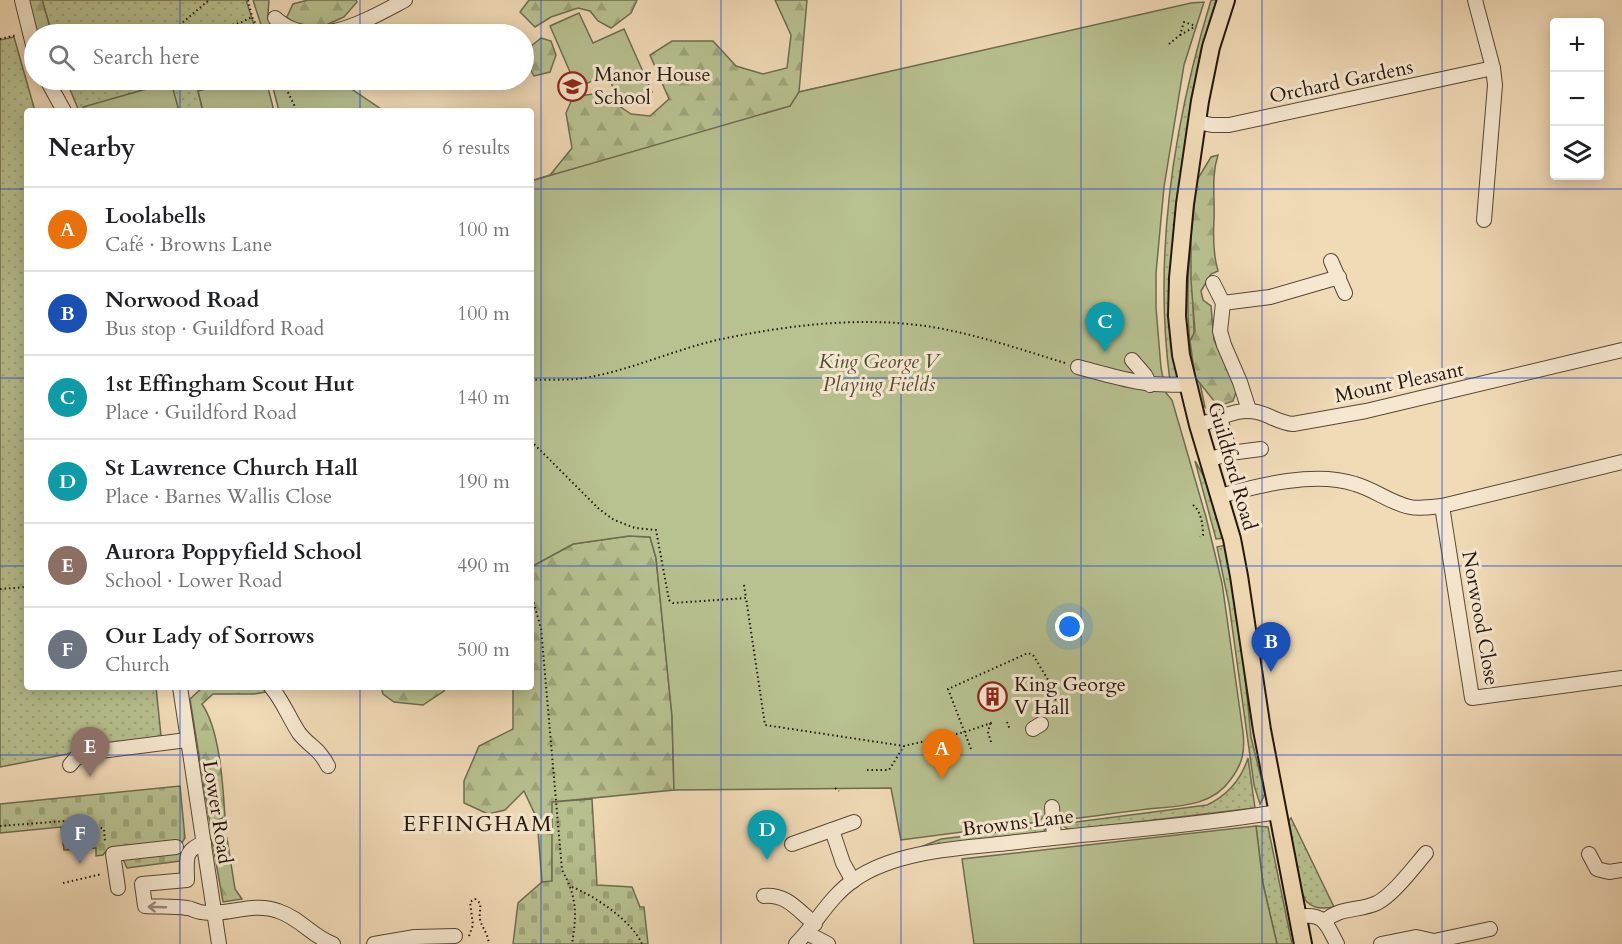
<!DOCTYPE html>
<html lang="en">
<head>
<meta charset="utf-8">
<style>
  :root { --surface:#fff; --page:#f2f2f2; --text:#202124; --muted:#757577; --line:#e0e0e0; --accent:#111827 }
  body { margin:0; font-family:Cardo,serif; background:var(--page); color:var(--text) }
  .controls { position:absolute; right:18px; top:18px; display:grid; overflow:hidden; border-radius:6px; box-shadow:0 3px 15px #0003 }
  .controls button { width:54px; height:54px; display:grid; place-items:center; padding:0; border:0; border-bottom:2px solid var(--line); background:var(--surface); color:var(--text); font:30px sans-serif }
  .you { position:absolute; left:1070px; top:627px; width:21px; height:21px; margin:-15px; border:4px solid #fff; border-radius:50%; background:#1a73e8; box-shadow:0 0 0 9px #1a73e833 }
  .badge { display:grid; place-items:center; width:39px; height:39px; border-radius:50%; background:var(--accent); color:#fff; font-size:20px; font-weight:700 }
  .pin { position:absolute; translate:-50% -50px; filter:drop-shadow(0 2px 3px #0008) }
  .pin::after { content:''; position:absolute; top:32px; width:21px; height:18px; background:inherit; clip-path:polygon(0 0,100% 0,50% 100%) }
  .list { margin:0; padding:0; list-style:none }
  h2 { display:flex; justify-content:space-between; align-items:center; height:78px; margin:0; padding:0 24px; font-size:26px }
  h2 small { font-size:20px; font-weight:400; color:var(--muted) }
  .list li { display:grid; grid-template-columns:39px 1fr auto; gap:18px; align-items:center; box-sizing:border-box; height:84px; padding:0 24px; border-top:2px solid var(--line) }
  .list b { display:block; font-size:22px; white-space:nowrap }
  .list p { margin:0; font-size:20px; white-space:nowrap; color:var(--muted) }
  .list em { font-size:20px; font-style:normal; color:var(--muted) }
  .icon { flex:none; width:33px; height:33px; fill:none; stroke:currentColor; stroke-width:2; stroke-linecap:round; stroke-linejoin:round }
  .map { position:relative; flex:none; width:1622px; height:944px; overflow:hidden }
  .search { position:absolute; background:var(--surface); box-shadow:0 3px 15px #0003; left:24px; top:24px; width:510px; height:66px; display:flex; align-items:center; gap:15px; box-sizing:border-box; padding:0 21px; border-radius:33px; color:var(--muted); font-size:22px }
  .panel { position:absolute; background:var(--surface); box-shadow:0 3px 15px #0003; left:24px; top:108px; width:510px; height:582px; border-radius:6px }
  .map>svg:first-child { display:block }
</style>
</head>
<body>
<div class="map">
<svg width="1622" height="944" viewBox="0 0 1622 944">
  <defs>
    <pattern id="grass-dots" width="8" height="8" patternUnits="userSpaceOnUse" patternTransform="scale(1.5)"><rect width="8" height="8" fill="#b8c190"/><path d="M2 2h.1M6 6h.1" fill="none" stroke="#9ea57b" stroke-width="1.8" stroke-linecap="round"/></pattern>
    <pattern id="forest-firs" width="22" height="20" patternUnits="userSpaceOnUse" patternTransform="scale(1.5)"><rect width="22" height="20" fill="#b8c190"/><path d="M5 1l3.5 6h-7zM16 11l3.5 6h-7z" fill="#9ea57b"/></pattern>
    <pattern id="cemetery-stones" width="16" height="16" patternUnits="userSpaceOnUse" patternTransform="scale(1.5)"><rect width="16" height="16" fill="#b8c190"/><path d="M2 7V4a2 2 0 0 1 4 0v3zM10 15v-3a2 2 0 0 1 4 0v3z" fill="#9ea57b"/></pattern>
  </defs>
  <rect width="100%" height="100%" fill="#f1dbb7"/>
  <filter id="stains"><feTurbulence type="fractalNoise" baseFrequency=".00333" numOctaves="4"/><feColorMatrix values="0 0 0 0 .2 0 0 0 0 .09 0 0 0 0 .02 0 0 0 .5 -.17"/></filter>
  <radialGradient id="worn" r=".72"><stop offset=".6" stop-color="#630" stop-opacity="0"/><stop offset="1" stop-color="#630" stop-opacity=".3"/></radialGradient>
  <g fill="url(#grass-dots)" stroke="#6e6c50" stroke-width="1.5">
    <polygon points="42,0 246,0 257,34 52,34"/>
    <path d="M1211,0H1218C1201,76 1180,152 1174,229C1170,278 1175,327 1178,376L1176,381H1170C1153,254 1174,122 1211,0Z"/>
    <polygon points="14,37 35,111 27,111 27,687 156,687 161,736 0,767 0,40"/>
    <polygon points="66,80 242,80 198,91 203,111 79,111"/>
    <path d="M1191,234C1191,282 1195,329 1195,377L1200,383L1205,407L1199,402C1186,343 1186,294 1191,234Z"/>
    <polygon points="1195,461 1206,480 1224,538 1216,539"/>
    <polygon points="1226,545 1241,634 1251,737 1265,794 1260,804 1254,785 1229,604 1217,547"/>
    <path d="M1248,758L1255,808L1069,830L1061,824L1207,805C1228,795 1241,780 1248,758Z"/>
    <path d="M1291,818L1334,907C1324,909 1314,909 1307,902C1298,893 1290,838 1287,823Z"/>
    <polygon points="1047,826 1043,833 913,850 941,839"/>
    <polygon points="1256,826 1268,827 1292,944 1277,944 1263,884"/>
  </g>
  <g fill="url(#forest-firs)" stroke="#6e6c50" stroke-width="1.5">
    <polygon points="27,0 42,0 52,34 38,34"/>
    <polygon points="253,0 269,0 268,14 271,26 285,21 293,4 308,0 356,0 357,2 344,17 326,25 329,34 358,29 365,34 264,34"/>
    <polygon points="529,0 637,0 631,13 611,28 598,21 590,11 578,8 551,17 535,27 520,12"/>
    <polygon points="775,0 807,0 799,92 1004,47 531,181 550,175 572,148 566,113 573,97 600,93 631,114 650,116 669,99 650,55 672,41 713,41 736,66 763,74 787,68 791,35"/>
    <polygon points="541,38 551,41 556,55 550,72 534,76 524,58 530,47"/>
    <path d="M1218,155C1211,176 1215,197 1214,220C1213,238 1213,254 1218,271L1211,274L1201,291L1203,300L1211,306L1214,340L1237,389L1233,401L1222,405L1214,401L1195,377L1190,341L1195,331L1191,280V234L1197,180L1211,157Z"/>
    <polygon points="629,536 650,537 656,558 672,716 674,790 553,802 552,882 542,882 537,819 524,791 505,810 488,814 464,803 464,781 479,746 513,729 513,687 531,687 531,567 573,544"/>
    <path d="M203,687H262L266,692L254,694H213L202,704C220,730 223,786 225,817L210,824L190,699Z"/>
    <polygon points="381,687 446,687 444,691 423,705 394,702 383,694"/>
    <polygon points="223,836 227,838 235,889 242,899 223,902 212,840"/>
  </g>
  <g fill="url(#cemetery-stones)" stroke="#6e6c50" stroke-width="1.5">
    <polygon points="180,786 185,838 181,844 183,858 180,861 127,868 120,852 106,851 103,855 96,856 96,848 64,850 61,827 0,833 0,804"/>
    <polygon points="592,799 597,885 632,887 640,907 644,907 648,944 513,944 518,903 542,882 552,881 552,802"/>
  </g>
  <g fill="#b8c190" stroke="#6e6c50" stroke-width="1.5">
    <path d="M1204,2L1184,65L1164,187L1156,273V308L1161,368L1166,393L1172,400L1206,517L1222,583L1243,732C1245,751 1243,763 1231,779C1212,807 1178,806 1148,809C1122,812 1096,816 1070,819L1064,814L1044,816L1039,822L901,840L891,788L674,790L672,716L656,558L650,537L629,536L573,544L531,567V181L790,106L799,92L1191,3Z"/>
    <polygon points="579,13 593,43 624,29 652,92 621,105 607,74 577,88 550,26"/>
    <polygon points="242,80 266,80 274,111 203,111 198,91"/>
    <polygon points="271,80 338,80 384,111 279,111"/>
    <polygon points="171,82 179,111 84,111 83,107"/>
    <polygon points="1256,826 1263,884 1277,944 974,944 962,859"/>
  </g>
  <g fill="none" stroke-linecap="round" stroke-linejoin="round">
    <defs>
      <g id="minor">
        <polyline points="22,0 34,49"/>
        <polyline points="1475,0 1493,68 1495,85 1484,220"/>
        <path d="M275,18C313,53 367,20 405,0"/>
        <polyline points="47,80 64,111"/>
        <polyline points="1197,122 1212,125 1229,125 1493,68"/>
        <polyline points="1331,261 1345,293"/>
        <polyline points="1213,283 1223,303 1220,331 1224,345 1240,382 1249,410"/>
        <polyline points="1223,303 1270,297 1339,277"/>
        <polyline points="1132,360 1145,375 1150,385"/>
        <path d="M1078,367C1116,377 1148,388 1188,384"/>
        <path d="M1198,425C1218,420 1237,407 1257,412C1270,415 1279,423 1293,424L1366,411L1622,350"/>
        <polyline points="1230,453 1261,449"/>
        <polyline points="1208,460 1230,453 1220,418"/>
        <path d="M1220,496C1259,485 1316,471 1355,484C1374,489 1390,503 1410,507C1420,509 1432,507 1442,506L1622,462"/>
        <polyline points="1442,506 1472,698 1622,678"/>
        <polyline points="180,687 219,944"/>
        <path d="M271,687C283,701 289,718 299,733C309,746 319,748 328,766"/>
        <polyline points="1033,729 1041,724"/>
        <polyline points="70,765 76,758 92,752 187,740"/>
        <polyline points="1052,807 1054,837"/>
        <polyline points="832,830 843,863 853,881"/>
        <path d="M204,843C183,850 187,860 187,880L142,884L145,906C159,907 173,906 187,908C191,908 195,911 200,912C225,917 253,901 278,911C300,918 313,937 333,944"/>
        <polyline points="792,844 854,822"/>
        <polyline points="1589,854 1597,869 1609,872 1622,870"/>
        <polyline points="118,888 113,854 176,847"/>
        <path d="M764,896C788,894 798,911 815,924"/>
        <path d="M1297,917C1324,912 1326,923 1337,944"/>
        <path d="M1325,921C1339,907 1360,911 1377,903C1394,894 1413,868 1426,853"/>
        <polyline points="807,933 828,944"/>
        <polyline points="1434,941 1490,929"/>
        <polyline points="374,944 415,937 455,936"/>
        <path d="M796,944C816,924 830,896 854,880C895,851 960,848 1009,843C1098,832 1188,827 1277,812"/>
        <polyline points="1381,944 1416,937 1434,941 1435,944"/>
      </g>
      <polyline id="major" points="1226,0 1211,47 1200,101 1185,204 1178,278 1177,316 1181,355 1198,425 1232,539 1239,576 1262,730 1303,944"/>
    </defs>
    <use href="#minor" stroke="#574739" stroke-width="16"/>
    <use href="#major" stroke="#24160f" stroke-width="20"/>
    <g stroke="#24160f" stroke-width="2" stroke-dasharray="1.5 3" stroke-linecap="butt">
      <polyline points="248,0 252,17 261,34"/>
      <polyline points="169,34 209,0"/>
      <polyline points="193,34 240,23 252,17"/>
      <polyline points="1180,35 1196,26"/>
      <polyline points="0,39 17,35"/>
      <polyline points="1169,44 1180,35 1184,22 1196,26"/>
      <polyline points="282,80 297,111"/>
      <path d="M531,380C550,379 571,381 590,377C633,369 674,350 717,340C788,325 865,315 938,328C981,336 1023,350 1065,363"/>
      <polyline points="531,441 599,509 614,520 635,528 656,530 669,600 673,603 746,598 765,725 904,746 965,732 994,722"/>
      <path d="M1193,505C1201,511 1203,525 1203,535L1200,537"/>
      <polyline points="744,585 746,598"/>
      <polyline points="0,589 27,587"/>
      <path d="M531,594L541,628L562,870C577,897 577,914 572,944"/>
      <polyline points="1007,722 1010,730"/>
      <polyline points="991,742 988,732 991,721"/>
      <polyline points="971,749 948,689 1028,653 1033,655 1050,683 1059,710 1051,715"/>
      <polyline points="867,770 889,770 904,746"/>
      <polyline points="835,788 839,791"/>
      <polyline points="0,826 65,821 77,829 99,827 104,829 105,842"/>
      <polyline points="63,883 102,874"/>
      <path d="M572,887C595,896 632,921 642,944"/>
      <path d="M469,936L473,925L470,902L475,899L480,903C481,909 479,914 480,919C482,929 487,930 489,944"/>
    </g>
    <use href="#minor" stroke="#f6e8d0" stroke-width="14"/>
    <use href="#major" stroke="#f1dbb7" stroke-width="16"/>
  </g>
  <defs><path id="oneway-shaft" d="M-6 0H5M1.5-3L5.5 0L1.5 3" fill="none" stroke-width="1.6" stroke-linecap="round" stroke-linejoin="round" transform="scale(1.5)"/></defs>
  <use stroke="#988a79" href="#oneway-shaft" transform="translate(157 907) rotate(-178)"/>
  <path fill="none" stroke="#1d4ed8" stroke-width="1.5" stroke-opacity="0.55" d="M180,0V34M360,0V34M541,0V944M721,0V944M901,0V944M1081,0V944M1262,0V944M1442,0V944M180,80V111M360,80V111M0,189H27M531,189H1622M0,378H27M531,378H1622M0,566H27M531,566H1622M180,687V944M360,687V944M0,755H1622"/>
  <defs>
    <symbol id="school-ring" viewBox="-11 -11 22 22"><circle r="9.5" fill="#f6e8d0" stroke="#8f2418" stroke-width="1.5"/><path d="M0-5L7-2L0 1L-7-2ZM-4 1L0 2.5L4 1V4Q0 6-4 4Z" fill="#8f2418"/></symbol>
    <symbol id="building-ring" viewBox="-11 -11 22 22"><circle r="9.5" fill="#f6e8d0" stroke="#8f2418" stroke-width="1.5"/><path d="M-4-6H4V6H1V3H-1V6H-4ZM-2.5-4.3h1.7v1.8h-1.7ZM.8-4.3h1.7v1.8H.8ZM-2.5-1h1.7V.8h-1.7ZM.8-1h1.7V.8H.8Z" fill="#8f2418"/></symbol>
  </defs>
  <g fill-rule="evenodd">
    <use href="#school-ring" x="556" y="70" width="33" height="33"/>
    <use href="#building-ring" x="976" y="680" width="33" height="33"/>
  </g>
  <g text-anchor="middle" stroke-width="6" stroke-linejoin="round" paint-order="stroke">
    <g font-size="20" fill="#24160f" stroke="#f6e8d0" text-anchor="start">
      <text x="594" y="81">Manor House<tspan x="594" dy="23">School</tspan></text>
      <text x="1014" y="691">King George<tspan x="1014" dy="23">V Hall</tspan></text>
    </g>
    <g font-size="20" fill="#24160f" stroke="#f6e8d0">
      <text transform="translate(1341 81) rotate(-12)" y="7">Orchard Gardens</text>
      <text transform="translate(1399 382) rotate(-12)" y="7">Mount Pleasant</text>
      <text transform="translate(1233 466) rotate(74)" y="7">Guildford Road</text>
      <text transform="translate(1481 618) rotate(80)" y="7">Norwood Close</text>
      <text transform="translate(218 812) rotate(81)" y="7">Lower Road</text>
      <text transform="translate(1018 822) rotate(-7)" y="7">Browns Lane</text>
    </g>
    <g font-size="20" font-style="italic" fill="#504936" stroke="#f6e8d0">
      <text x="879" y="368">King George V<tspan x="879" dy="23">Playing Fields</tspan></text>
    </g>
    <g font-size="22" letter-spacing="1.5" fill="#24160f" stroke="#f6e8d0">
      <text x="478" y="831">EFFINGHAM</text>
    </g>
  </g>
  <rect width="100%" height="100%" filter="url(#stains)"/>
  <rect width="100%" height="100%" fill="url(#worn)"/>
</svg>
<div class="controls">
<button>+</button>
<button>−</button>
<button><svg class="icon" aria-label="layers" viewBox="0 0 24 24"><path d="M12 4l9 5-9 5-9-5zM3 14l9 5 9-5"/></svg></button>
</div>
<div class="you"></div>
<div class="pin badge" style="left:942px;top:779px;background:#e8710a">A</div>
<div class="pin badge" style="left:1271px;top:672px;background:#1a4fb4">B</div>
<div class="pin badge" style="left:1105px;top:352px;background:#0f9aa8">C</div>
<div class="pin badge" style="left:767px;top:860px;background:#0f9aa8">D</div>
<div class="pin badge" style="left:90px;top:777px;background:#8d6e63">E</div>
<div class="pin badge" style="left:80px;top:864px;background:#6b7280">F</div>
<div class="search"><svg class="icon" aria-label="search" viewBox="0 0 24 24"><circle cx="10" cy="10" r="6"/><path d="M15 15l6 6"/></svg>Search here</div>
<section class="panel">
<h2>Nearby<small>6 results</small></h2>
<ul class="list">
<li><span class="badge" style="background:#e8710a">A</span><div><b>Loolabells</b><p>Café · Browns Lane</p></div><em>100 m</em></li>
<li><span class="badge" style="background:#1a4fb4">B</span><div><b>Norwood Road</b><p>Bus stop · Guildford Road</p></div><em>100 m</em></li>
<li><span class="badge" style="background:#0f9aa8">C</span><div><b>1st Effingham Scout Hut</b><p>Place · Guildford Road</p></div><em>140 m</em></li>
<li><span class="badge" style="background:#0f9aa8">D</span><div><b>St Lawrence Church Hall</b><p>Place · Barnes Wallis Close</p></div><em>190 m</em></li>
<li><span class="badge" style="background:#8d6e63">E</span><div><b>Aurora Poppyfield School</b><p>School · Lower Road</p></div><em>490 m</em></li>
<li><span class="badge" style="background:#6b7280">F</span><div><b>Our Lady of Sorrows</b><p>Church</p></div><em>500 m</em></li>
</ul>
</section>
</div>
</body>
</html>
